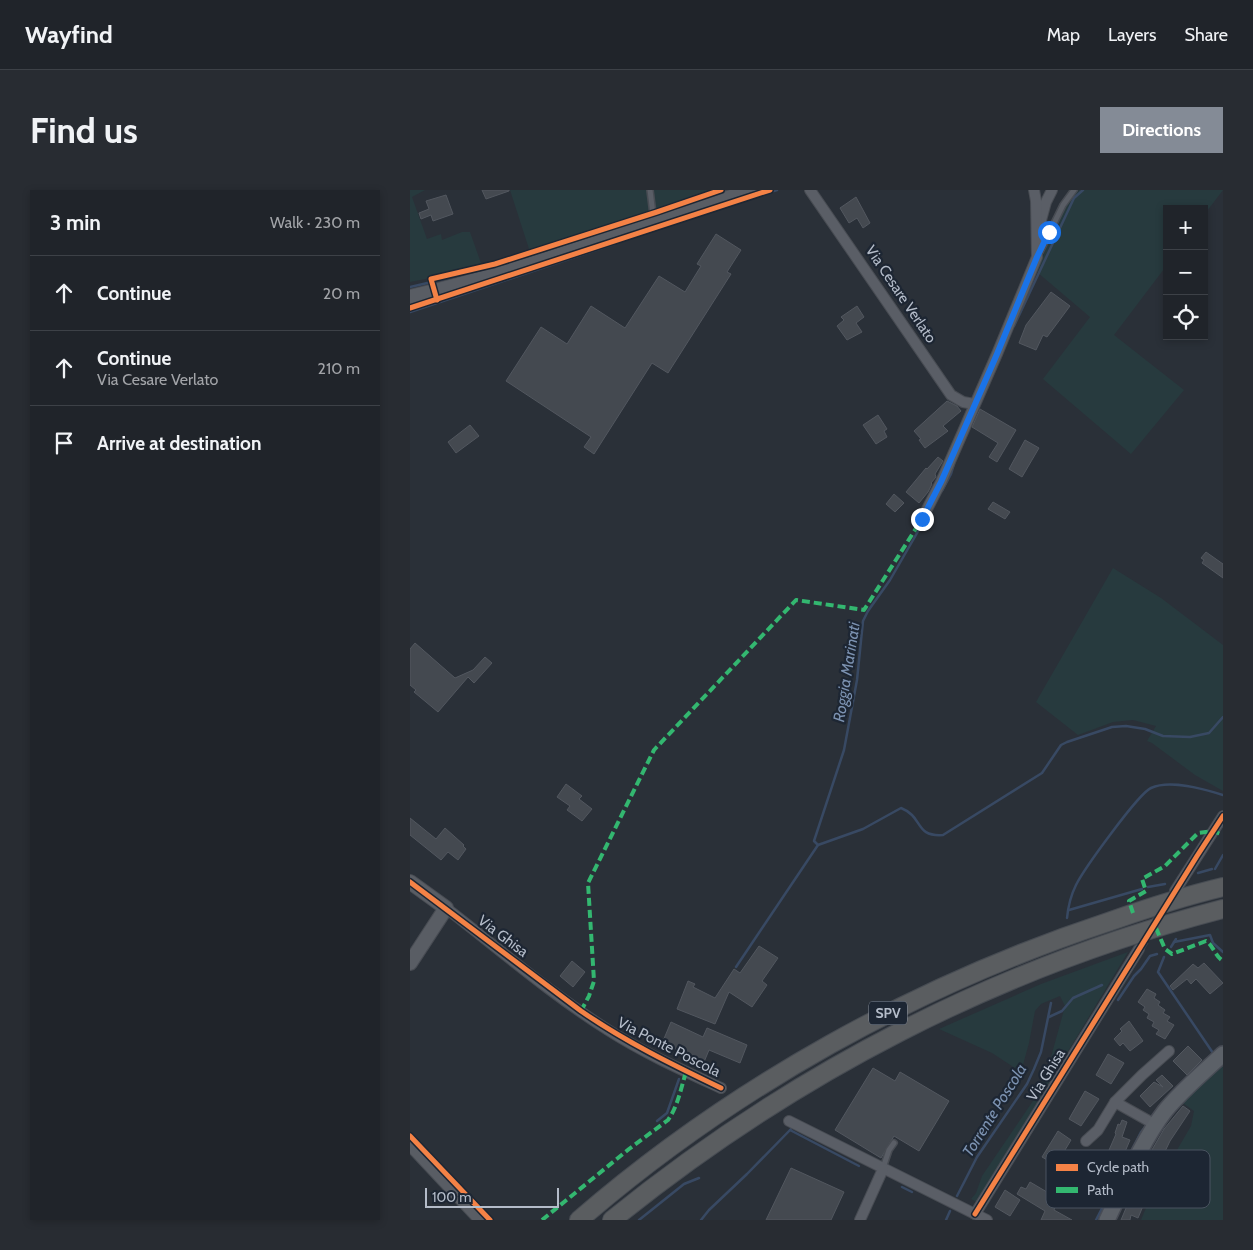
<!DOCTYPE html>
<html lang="en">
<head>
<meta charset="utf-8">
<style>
  :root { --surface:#20242a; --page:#282c32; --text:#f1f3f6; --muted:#a2a4a8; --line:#3d4147; --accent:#848b96 }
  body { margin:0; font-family:Cabin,sans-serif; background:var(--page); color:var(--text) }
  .controls { position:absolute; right:15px; top:15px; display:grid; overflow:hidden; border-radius:0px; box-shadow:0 2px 8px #0003 }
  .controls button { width:45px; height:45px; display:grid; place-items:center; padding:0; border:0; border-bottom:1px solid var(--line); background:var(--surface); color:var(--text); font:25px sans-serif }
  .scale { position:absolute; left:15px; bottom:12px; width:134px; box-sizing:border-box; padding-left:5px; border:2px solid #b4bcc9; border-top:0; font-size:14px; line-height:18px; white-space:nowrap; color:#b4bcc9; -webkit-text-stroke:4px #1d2633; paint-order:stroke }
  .stop { position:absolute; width:15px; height:15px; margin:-11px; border:4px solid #1a73e8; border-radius:50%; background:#fff }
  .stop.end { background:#1a73e8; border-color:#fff; box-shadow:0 1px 5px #0008 }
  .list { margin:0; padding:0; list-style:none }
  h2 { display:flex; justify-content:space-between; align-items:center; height:65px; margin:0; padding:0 20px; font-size:21px }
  h2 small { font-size:16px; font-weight:400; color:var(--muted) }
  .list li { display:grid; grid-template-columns:32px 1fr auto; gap:15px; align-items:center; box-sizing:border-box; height:75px; padding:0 20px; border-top:1px solid var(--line) }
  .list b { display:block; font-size:19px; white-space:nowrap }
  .list p { margin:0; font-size:16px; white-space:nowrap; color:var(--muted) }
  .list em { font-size:16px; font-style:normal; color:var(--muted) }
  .icon { flex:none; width:28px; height:28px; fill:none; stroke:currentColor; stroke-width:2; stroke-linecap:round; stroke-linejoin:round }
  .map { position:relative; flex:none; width:813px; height:1030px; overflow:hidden; border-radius:0px }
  header { display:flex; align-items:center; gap:30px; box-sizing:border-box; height:70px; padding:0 25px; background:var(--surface); border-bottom:1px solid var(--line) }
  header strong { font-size:24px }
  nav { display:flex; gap:28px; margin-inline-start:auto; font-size:18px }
  .intro { display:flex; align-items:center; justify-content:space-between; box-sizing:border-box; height:120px; padding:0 30px }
  h1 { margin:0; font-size:35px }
  .button { padding:12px 22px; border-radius:0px; background:var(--accent); color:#fff; font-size:18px; font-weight:700 }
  main { display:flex; gap:30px; padding:0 30px }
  aside { flex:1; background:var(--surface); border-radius:0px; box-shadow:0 2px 8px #0003 }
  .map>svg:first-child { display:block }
</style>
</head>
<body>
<header>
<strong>Wayfind</strong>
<nav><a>Map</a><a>Layers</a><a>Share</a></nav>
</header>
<div class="intro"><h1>Find us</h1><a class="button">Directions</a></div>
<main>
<aside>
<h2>3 min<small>Walk · 230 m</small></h2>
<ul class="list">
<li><svg class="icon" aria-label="ahead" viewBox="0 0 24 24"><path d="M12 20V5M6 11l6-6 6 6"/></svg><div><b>Continue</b></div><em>20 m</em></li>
<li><svg class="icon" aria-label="ahead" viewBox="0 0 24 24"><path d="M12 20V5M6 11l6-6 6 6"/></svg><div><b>Continue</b><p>Via Cesare Verlato</p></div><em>210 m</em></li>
<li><svg class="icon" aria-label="arrive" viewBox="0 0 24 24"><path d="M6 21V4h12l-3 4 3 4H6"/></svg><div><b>Arrive at destination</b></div></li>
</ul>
</aside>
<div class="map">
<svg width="813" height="1030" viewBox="0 0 813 1030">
  <rect width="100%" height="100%" fill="#2a3038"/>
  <g fill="#273a3e">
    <polygon points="0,0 15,0 2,7 17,49 31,44 32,50 52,42 60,42 72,76 51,82 0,92"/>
    <polygon points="100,0 318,0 243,20 120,62"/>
    <path d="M669,0H813L794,25V19H757V75L704,145L774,200L721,264L633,189L680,127L627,82C638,55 648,21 669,0Z"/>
    <polygon points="703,378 751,408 813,455 813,601 785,585 742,553 737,551 746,536 723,530 703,532 668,545 626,512"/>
    <polygon points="718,762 567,1012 561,1009 566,1003 572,986 627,905 638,878 655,816 650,806 631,814 625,821 619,853 611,882 582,863 529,839 631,794"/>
    <polygon points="813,874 813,1030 731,1030 743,1001 781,936 784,921 770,911"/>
  </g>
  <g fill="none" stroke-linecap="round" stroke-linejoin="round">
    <g stroke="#384963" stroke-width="2.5">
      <polyline points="261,34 367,0"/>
      <path d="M0,97C109,73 213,36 319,0"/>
      <polyline points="0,122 204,54"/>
      <polyline points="604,136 664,8 673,0"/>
      <polyline points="532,301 541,284 544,274"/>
      <polyline points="408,655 404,651 434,560 447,490 453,431 458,421 480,390 514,331"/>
      <polyline points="805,679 813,665"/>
      <polyline points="788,683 802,679"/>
      <polyline points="738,697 755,694"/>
      <polyline points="659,720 732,699"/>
      <path d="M657,728C658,718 661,705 666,695C674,679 728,604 741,598C760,589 794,599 813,605"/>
      <polyline points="764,752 800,745 803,753 813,762"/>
      <polyline points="761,757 766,749"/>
      <polyline points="754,767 748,782 803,863 802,864"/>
      <path d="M326,777L408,655L453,639L491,618C514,627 504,647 533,645L632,583L651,555L657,552L702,537L716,536L735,539L753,546L780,547L799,543L813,527"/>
      <polyline points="708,810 724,786 731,779 740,766 747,764"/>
      <polyline points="639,827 652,821 663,808 692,795"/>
      <polyline points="247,931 257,923 269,889"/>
      <polyline points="380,940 449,976"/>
      <polyline points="492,997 502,1002"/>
      <polyline points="547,1006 567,967 617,894 624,879 631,862 641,813"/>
      <polyline points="229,1030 274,994 289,988"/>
      <polyline points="291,1030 299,1020 337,984 382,938"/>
      <polyline points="536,1030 540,1021"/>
      <polyline points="686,1030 731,942 736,936"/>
    </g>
  </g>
  <g fill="#444950" stroke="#52575f">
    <polygon points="72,0 99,0 99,1 76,9"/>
    <polygon points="36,5 43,24 23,31 21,25 11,29 9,23 19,19 16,11"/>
    <polygon points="446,7 460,33 453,38 447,28 439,33 430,18"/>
    <polygon points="306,44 331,60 317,82 321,84 258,183 242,173 184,264 174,257 181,247 96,191 131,137 157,154 181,116 215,138 249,86 275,102 291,76 287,74"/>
    <polygon points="641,102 660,116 637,147 633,145 626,160 609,153 616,135"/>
    <polygon points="447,116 454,127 446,133 452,142 437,150 427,136 434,130 431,127"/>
    <polygon points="537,211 547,216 551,221 533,236 538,241 515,258 509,250 511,249 504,241"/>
    <polygon points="570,219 606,240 587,272 579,267 588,253 562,237"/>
    <polygon points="468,225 477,239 474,241 477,247 466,254 453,235"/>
    <polygon points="60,235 69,246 46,263 38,252"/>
    <polygon points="615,250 629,258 612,287 599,279"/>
    <polygon points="528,267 533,271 525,284 526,287 521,293 522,294 518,302 509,313 496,302 516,278 517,279"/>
    <polygon points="484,304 494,313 485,322 476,314"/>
    <polygon points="583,312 600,322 595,329 578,319"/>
    <polygon points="796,362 813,374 813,388 792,373 794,370 791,368"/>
    <polygon points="5,453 45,488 63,480 75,467 82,473 64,493 58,487 28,522 4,502 6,500 0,495 0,459"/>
    <polygon points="156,594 172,606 169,609 182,619 172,631 157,620 160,616 147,607"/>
    <polygon points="0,628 26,649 35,638 54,655 53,656 56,659 48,670 38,662 31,670 0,645"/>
    <polygon points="349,756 368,768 352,791 357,795 342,817 319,802 305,834 267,819 278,791 285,794 283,797 305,808 324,779 330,783"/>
    <polygon points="162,771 175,782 163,797 150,786"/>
    <polygon points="794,773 813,793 800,804 786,789 781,794 777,789 763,800 760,796 783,774 788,778"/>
    <polygon points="737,799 746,804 744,808 750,812 748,815 755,820 753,823 760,827 757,831 764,835 755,849 746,844 749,840 742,836 744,832 737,828 739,824 733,820 735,817 728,812"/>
    <polygon points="719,831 733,851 720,861 713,853 710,856 704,849 712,841 710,839"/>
    <polygon points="261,832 293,847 297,838 337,855 330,873 299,860 294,872 263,858 264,856 253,851"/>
    <polygon points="778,856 792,870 777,885 763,871"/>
    <polygon points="698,864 714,873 701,894 686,885"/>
    <polygon points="463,878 485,891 490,882 539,911 509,961 484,946 471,968 425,940"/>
    <polygon points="752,885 763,896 740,917 730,906 744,892 753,897 746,890"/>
    <polygon points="675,901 689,909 671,936 659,929"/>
    <polygon points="773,916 780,921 760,951 735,1003 738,1004 728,1028 721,1025 720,1030 711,1030 724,999 726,1000 742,969 738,967 739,965 754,939"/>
    <polygon points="712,930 717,932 712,947 720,950 714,964 708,962 688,1001 670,994 674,986 667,983 671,976 677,980 686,962 696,967 706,944 705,943 708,934 710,935"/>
    <polygon points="648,941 661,950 646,975 632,967"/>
    <polygon points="381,978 434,1002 421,1030 356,1030"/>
    <polygon points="620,992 642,1005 649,993 666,1001 661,1013 649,1006 644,1020 662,1030 631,1030 635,1021 607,1004 611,997 616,999"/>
    <polygon points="595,1000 610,1010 600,1026 585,1017"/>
  </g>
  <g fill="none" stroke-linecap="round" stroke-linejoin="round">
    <polyline stroke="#3f454e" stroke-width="10" stroke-dasharray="10 5" stroke-linecap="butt" points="729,759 758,712"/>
    <defs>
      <g id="lane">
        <polyline points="240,0 244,32"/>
        <polyline points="630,62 653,15 664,0"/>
        <polyline points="473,978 479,960 484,953"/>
      </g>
      <g id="street">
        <polyline points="400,0 541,205 553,212 564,214"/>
        <polyline points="630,34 636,12 642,0"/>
        <polyline points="512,329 531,292 587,164 627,67 626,11 624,0"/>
        <polyline points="765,701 813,626"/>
        <path d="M36,718C89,759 141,804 198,840C234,863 272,880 311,898"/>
        <polyline points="705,912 746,935"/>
        <polyline points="379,931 577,1030"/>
        <polyline points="676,951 688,940 705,912 732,885 759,861"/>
        <polyline points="565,1024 729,759"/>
        <polyline points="450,1030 473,979"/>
      </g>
      <g id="secondary">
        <path d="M0,107C116,80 229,37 342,0"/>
        <polyline points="0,692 36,718 0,773"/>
        <polyline points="0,953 72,1030"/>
      </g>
      <path id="primary" d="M697,1030C715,993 730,954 755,921C772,900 794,882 813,864"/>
      <g id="highway">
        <path d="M169,1030C324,896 507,795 701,731C738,718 775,706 813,697"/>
        <path d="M202,1030C382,884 588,777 813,719"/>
      </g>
    </defs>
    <use href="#lane" stroke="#484c53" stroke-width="8"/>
    <use href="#street" stroke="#484c53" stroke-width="12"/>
    <use href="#secondary" stroke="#484c53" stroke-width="16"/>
    <use href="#primary" stroke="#484c55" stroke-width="18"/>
    <use href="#highway" stroke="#474c53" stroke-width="20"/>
    <use href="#lane" stroke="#5a5e66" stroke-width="5"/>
    <use href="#street" stroke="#5a5e66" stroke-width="10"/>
    <use href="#secondary" stroke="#595d64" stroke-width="14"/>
    <use href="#primary" stroke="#5c6168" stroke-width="15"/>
    <use href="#highway" stroke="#5a5d60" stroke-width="18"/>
    <g stroke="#33b770" stroke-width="4" stroke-dasharray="8 4" stroke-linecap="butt">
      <polyline points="723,723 719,711 736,701 732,689 755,676 788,643 803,641 813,645"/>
      <path d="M746,738L755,759L762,764L796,751C803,755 805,766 813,771"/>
      <polyline points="171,821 179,806 184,791 178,693 244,560 386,410 454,420 512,329"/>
      <path d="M132,1030L219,959L258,930C268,916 271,898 276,882"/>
    </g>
    <defs>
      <g id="cycleway">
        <polyline points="27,110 21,89 85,74 247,22 311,0"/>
        <polyline points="0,118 360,0"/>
        <path d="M0,692L171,821C216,852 261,874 311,898"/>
        <polyline points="0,946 80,1030"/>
        <polyline points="565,1024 787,666 813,626"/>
      </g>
    </defs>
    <use href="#cycleway" stroke="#1d2633" stroke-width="8"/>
    <use href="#cycleway" stroke="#f48246" stroke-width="5"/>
  </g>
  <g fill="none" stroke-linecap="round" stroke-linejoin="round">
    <polyline stroke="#1a73e8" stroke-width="6" points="512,329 531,292 587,164 627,67 639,42"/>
  </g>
  <g text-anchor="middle" stroke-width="4.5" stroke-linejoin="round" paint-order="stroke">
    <rect fill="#1d2633" stroke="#878f9c" stroke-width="1" x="459" y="811.5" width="38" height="23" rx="4"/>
    <g font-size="14" font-weight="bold" fill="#b4bcc9">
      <text x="478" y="828">SPV</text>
    </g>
    <g font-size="15" fill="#b4bcc9" stroke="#1d2633">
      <text transform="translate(491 104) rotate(56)" y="5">Via Cesare Verlato</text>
      <text transform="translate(93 746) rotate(37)" y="5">Via Ghisa</text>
      <text transform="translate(259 857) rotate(27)" y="5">Via Ponte Poscola</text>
      <text transform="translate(636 885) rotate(-58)" y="5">Via Ghisa</text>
    </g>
    <g font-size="16" font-style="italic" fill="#7c92b1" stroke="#1d2633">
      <text transform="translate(436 482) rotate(-81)" y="6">Roggia Marinati</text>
      <text transform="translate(584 920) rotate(-58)" y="6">Torrente Poscola</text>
    </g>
  </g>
  <rect x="636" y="960" width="164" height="58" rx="8" fill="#1d2633" stroke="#4a5360" stroke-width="1"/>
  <rect x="646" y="974" width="22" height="7" fill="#f48246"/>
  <rect x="646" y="997" width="22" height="6" fill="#33b770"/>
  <g font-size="14" fill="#b4bcc9">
    <text x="677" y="982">Cycle path</text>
    <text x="677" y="1005">Path</text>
  </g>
</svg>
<div class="controls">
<button>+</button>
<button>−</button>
<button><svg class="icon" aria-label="locate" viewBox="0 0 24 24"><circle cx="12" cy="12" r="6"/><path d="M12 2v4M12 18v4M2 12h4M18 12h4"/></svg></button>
</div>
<div class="scale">100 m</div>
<div class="stop" style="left:639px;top:42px"></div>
<div class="stop end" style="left:512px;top:329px"></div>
</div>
</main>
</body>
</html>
